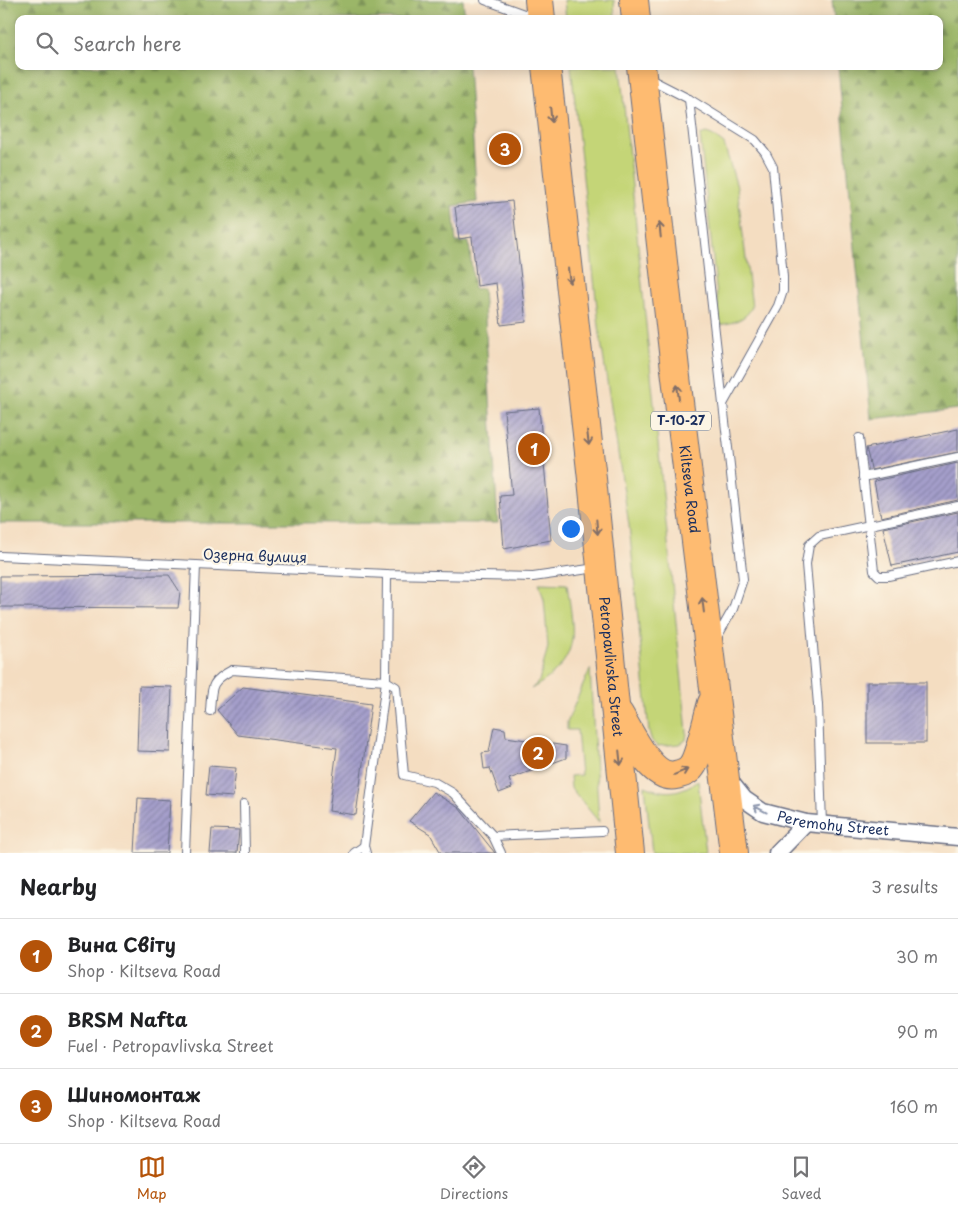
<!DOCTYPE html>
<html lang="en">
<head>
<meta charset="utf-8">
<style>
  :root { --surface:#fff; --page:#f6f6f6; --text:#202124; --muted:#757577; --line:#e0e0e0; --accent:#b45309 }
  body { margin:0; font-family:"Playpen Sans",sans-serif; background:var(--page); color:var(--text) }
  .you { position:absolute; left:570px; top:528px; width:18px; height:18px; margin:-12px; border:4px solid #fff; border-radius:50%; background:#1a73e8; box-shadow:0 0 0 8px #1a73e833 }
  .badge { display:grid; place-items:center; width:32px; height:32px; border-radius:50%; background:var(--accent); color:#fff; font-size:16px; font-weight:700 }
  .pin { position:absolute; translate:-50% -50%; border:2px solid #fff; box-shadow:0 1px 5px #0006 }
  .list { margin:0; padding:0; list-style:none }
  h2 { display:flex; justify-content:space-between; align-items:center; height:65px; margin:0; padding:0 20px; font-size:21px }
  h2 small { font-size:16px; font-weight:400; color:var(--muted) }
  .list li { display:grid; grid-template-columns:32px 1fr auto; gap:15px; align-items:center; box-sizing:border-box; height:75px; padding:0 20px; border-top:1px solid var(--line) }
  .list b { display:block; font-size:19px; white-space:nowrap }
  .list p { margin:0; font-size:16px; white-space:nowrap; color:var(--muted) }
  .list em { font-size:16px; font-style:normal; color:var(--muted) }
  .icon { flex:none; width:28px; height:28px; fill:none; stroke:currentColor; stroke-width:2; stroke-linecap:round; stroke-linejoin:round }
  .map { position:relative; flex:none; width:958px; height:853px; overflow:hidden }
  .search { position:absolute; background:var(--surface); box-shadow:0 2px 12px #0003; left:15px; right:15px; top:15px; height:55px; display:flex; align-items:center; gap:12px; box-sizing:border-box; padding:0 18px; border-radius:10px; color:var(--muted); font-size:19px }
  .sheet { height:290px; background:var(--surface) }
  nav { display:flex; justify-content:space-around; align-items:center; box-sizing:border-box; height:70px; border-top:1px solid var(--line); background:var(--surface); font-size:14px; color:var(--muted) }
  nav a { display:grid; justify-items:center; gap:2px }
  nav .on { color:var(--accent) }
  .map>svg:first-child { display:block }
</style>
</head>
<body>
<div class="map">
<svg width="958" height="853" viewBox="0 0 958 853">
  <defs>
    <pattern id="forest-firs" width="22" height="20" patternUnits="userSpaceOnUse" patternTransform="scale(1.25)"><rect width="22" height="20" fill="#9bb668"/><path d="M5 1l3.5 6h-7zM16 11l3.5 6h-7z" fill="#7e9459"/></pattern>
    <pattern id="building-hatch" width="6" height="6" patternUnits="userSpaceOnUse" patternTransform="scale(1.25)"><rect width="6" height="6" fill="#a59fcb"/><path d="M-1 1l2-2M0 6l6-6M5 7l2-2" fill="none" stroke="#8682a8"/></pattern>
  </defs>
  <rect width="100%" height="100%" fill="#fcf5e5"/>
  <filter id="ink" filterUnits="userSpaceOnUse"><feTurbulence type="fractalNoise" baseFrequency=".02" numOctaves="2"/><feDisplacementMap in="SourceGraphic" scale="10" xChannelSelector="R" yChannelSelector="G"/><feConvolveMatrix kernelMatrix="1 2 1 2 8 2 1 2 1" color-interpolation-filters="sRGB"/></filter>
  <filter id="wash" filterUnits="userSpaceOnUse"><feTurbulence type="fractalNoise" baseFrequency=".0096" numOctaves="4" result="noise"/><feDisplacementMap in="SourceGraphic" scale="20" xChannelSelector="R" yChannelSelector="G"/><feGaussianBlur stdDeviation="1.12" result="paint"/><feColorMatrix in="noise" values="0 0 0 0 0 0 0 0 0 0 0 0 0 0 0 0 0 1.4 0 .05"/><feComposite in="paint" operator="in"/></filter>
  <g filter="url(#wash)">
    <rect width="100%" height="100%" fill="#f4ddc1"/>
    <g fill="#c4d577" stroke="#70826a">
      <polygon points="564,0 614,0 615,19 566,19"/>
      <polygon points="571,66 620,66 687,732 686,740 680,744 657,746 652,741 649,732 629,525 600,335"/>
      <path d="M706,133L712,135L724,144L737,187L752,307C746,320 732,323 720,325L700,135Z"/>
      <path d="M539,583L567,584C569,598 574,627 572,639C569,663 551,678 531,689L539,681L548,647L544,599Z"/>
      <polygon points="590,669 599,822 571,788 570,776 581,775 577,730 567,730 567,722"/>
      <path d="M698,781L706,853H652L645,786C666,795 679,793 698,781Z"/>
    </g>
    <g fill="url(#forest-firs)" stroke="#5b7263">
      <polygon points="0,0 463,0 465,19 19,19 19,66 468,66 477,202 453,206 456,242 469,242 474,289 483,288 498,523 0,523"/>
      <polygon points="832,0 958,0 958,409 871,419 838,66 939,66 939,19 834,19"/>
    </g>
    <g id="blocks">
      <g fill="url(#building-hatch)">
        <polygon points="512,201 526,322 501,325 496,283 477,286 472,237 459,239 455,207"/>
        <polygon points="539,408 551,540 504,549 500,496 512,495 504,411"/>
        <polygon points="958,429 958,452 871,470 871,468 866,448"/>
        <polygon points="958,463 958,500 881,517 874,481"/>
        <polygon points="958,512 958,552 892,566 883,528"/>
        <polygon points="169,575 180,592 178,608 0,607 0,576"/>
        <rect x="867" y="682" width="59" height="61"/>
        <polygon points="139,686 172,687 170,752 137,751"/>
        <polygon points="243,687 371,704 356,815 329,811 337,748 238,735 217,710"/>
        <polygon points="494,727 505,729 506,737 566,746 566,758 509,779 512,788 499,793 490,768 484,769 482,753 489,752"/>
        <polygon points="209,766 236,768 233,797 206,795"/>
        <polygon points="433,792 459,808 495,853 441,853 430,834 409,821"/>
        <polygon points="138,798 170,800 167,853 135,853"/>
        <polygon points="212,829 239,830 237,853 210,853"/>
      </g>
    </g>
  </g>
  <g filter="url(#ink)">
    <use href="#blocks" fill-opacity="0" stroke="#676c81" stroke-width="1"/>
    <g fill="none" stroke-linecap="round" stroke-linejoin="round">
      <defs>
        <g id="lane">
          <polyline points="485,0 535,18"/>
          <polyline points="648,78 689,99 755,140 765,152 773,167 783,277 783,291 778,306 723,404 743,579 733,609 716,639"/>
          <polyline points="689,99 723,404"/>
          <polyline points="859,438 874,571 879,576 888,576 958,561"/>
          <polyline points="863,477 958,457"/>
          <polyline points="0,556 196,565"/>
          <path d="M210,711C212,688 209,682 232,670L386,681L396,687L404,775L434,782L453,793L493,836L501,853"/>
          <polyline points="244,804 245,853"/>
          <polyline points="822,825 818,705 806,564 809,545 819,536 958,506"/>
          <polyline points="493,836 602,831"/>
          <polyline points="185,853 196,565 387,574 533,577 596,568"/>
          <polyline points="354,853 364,846"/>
          <polyline points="366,853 364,846 386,681 387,574"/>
        </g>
        <g id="street">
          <path id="s1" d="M728,779L744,799L763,812L806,823L958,837"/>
          <polyline points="777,853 806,823"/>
        </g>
        <g id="highway">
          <polyline points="539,0 541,19"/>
          <polyline points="634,0 636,19"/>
          <path id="s2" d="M546,66L592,479L630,853"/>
          <path id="s3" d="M641,66L675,369L734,853"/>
          <path d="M619,714C630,732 651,781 676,775C683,773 688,772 692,766C699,757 708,716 712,703"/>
        </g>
      </defs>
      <use href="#lane" stroke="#676c81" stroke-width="10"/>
      <use href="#street" stroke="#676c81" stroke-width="19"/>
      <use href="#highway" stroke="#676c81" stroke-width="30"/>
      <use href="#lane" stroke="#fff" stroke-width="8"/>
      <use href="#street" stroke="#fff" stroke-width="16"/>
      <use href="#highway" stroke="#febb71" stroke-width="28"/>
    </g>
    <defs><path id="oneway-shaft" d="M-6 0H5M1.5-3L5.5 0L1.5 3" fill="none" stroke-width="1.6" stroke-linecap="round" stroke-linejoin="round" transform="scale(1.25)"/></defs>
    <g stroke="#816e67">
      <use href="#oneway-shaft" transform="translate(551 115) rotate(84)"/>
      <use href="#oneway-shaft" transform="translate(660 230) rotate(-96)"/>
      <use href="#oneway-shaft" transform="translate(569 276) rotate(83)"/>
      <use href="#oneway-shaft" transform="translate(678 392) rotate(-97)"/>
      <use href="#oneway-shaft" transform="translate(588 438) rotate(83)"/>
      <use href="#oneway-shaft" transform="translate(597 527) rotate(85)"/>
      <use href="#oneway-shaft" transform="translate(703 605) rotate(-97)"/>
      <use href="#oneway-shaft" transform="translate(620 758) rotate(84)"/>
      <use href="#oneway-shaft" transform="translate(681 772) rotate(-22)"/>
    </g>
    <use stroke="#8d97ae" href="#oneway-shaft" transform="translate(760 809) rotate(-152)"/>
  </g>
  <g text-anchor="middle" stroke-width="4.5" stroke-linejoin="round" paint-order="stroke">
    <rect fill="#fcf5e5" stroke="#5e6a86" stroke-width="1" x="651" y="411.5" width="60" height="19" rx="4"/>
    <g font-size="12" font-weight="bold" fill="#1b2f5e">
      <text x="681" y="425">Т-10-27</text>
    </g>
    <g font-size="14" fill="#1b2f5e" stroke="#fcf5e5">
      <text dy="5" stroke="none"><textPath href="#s3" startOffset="426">Kiltseva Road</textPath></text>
      <text transform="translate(255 556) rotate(2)" y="5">Озерна вулиця</text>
      <text dy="5" stroke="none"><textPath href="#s2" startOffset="604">Petropavlivska Street</textPath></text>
      <text dy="5" stroke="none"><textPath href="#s1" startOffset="120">Peremohy Street</textPath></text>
    </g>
  </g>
</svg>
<div class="you"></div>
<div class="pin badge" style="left:534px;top:449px">1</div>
<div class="pin badge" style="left:538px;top:753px">2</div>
<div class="pin badge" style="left:505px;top:149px">3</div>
<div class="search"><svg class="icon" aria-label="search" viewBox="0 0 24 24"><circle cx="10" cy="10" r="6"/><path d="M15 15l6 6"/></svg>Search here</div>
</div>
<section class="sheet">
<h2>Nearby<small>3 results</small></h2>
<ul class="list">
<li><span class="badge">1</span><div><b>Вина Світу</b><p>Shop · Kiltseva Road</p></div><em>30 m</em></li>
<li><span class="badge">2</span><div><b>BRSM Nafta</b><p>Fuel · Petropavlivska Street</p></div><em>90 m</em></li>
<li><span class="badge">3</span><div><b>Шиномонтаж</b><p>Shop · Kiltseva Road</p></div><em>160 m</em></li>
</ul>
</section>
<nav>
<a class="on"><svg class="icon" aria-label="map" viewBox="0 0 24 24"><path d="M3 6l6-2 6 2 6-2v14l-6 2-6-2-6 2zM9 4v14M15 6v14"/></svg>Map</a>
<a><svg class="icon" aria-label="directions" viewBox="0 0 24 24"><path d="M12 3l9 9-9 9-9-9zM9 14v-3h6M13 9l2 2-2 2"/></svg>Directions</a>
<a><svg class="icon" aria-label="saved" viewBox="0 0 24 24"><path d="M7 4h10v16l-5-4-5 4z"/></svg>Saved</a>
</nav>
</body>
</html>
